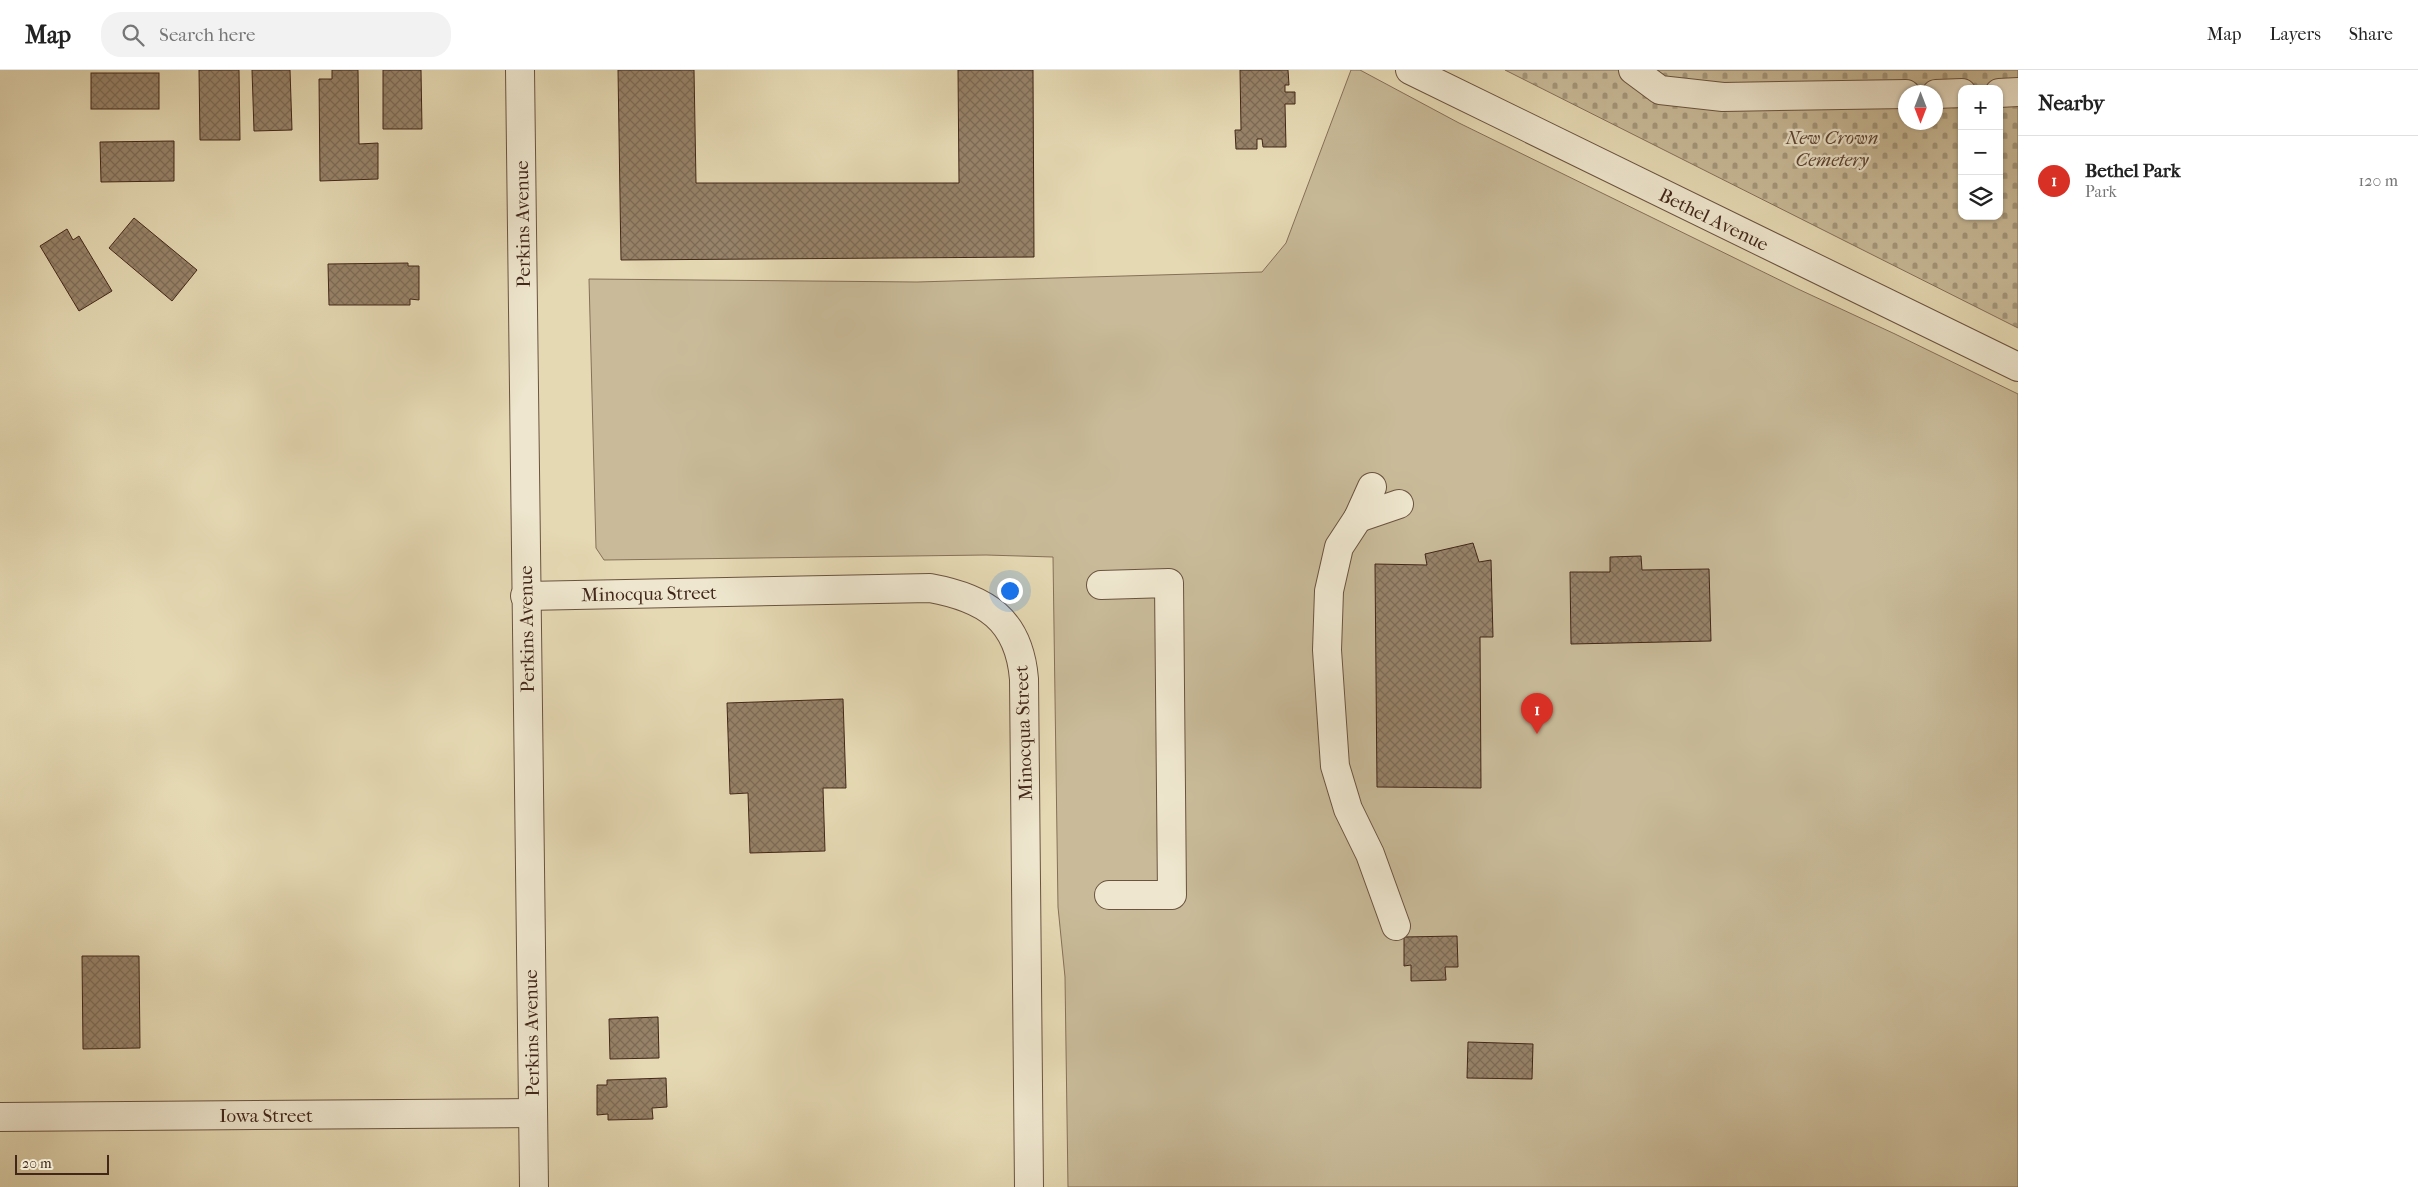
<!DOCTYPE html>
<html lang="en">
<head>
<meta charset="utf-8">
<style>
  :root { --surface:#fff; --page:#f2f2f2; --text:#222; --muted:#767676; --line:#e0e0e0; --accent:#d93025 }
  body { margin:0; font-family:"IM FELL French Canon",serif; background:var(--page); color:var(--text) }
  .controls { position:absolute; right:15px; top:15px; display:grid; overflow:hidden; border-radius:10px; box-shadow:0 1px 4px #0004 }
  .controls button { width:45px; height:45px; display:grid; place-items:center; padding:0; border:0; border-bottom:1px solid var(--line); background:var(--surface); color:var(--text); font:25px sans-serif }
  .compass { position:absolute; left:1898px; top:15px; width:45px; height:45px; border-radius:50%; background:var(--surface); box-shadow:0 1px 4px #0004; rotate:180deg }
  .scale { position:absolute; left:15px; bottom:12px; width:94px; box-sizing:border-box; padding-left:5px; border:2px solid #422619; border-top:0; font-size:14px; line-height:18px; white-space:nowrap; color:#422619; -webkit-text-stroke:4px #eee6ce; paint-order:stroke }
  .you { position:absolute; left:1009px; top:520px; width:18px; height:18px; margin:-12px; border:4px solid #fff; border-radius:50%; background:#1a73e8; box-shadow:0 0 0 8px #1a73e833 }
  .badge { display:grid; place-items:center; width:32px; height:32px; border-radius:50%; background:var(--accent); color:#fff; font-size:16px; font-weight:700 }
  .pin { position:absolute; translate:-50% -41px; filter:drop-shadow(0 1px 2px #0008) }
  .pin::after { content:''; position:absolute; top:26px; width:18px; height:15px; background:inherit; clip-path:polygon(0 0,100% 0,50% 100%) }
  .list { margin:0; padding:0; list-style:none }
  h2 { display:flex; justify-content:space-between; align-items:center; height:65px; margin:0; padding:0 20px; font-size:21px }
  h2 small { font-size:16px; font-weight:400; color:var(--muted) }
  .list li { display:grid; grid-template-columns:32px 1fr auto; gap:15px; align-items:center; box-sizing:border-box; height:90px; padding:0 20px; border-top:1px solid var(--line) }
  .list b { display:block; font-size:19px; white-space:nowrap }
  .list p { margin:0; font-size:16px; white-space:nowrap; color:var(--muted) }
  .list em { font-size:16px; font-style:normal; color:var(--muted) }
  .icon { flex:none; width:28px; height:28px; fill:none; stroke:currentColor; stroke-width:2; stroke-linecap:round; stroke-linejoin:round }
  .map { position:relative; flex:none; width:2018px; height:1117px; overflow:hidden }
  header { display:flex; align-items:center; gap:30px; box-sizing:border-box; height:70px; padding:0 25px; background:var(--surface); border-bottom:1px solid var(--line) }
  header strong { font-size:24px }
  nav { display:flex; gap:28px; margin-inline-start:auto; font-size:18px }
  .search { width:350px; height:45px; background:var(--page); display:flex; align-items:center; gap:12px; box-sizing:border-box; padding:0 18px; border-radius:20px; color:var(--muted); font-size:19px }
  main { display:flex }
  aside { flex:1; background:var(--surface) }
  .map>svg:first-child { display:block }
</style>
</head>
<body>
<header>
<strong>Map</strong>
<div class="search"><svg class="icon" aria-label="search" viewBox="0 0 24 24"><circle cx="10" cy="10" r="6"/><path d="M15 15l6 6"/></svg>Search here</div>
<nav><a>Map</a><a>Layers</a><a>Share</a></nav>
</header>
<main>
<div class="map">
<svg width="2018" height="1117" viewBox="0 0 2018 1117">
  <defs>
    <pattern id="cemetery-stones" width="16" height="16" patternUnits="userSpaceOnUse" patternTransform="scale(1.25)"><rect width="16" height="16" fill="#c9bb99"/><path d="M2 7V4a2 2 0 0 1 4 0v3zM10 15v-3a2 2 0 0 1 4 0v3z" fill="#a5987c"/></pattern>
    <pattern id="building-cross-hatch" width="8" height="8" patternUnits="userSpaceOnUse" patternTransform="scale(1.25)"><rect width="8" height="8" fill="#978369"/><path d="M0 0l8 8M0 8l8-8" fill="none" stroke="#7d6b56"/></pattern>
  </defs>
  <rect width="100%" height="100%" fill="#e5d9b3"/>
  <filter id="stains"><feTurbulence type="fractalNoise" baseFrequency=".004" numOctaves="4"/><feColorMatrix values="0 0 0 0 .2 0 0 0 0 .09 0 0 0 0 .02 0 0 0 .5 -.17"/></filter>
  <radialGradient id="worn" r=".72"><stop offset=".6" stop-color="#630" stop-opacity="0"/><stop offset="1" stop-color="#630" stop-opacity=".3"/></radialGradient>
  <path fill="url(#cemetery-stones)" stroke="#867059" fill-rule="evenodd" d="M1505,0H2018V258ZM1962,19H1999V146H1962ZM1906,22H1936V52H1906Z"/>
  <polygon fill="#c9bb99" stroke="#867059" points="1351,0 1360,0 1459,53 1798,219 1895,264 2018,324 2018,1117 1068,1117 1065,907 1058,837 1053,487 986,485 604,490 596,478 589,209 917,212 1262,202 1286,173"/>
  <g fill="url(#building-cross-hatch)" stroke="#422619">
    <polygon points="199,0 239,0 240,70 200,70"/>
    <polygon points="252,0 290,0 292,60 254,61"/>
    <polygon points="332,0 358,0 359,74 378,73 378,109 320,111 319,9 332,9"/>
    <polygon points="383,0 421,0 422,59 383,59"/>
    <polygon points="618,0 694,0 696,113 959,113 958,0 1033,0 1034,187 621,190"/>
    <polygon points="1240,0 1288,0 1289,15 1285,15 1285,22 1295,22 1295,34 1285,34 1286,77 1263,77 1262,69 1257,69 1257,79 1236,79 1235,60 1241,60"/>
    <rect x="91" y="3" width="68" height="36"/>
    <polygon points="174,71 174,111 101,112 100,72"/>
    <polygon points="134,148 197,200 172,231 109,178"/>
    <polygon points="67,159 73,170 79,166 112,221 79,241 40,176"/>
    <polygon points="408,193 408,196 419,196 419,230 410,229 410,235 329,235 328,194"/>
    <polygon points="1473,473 1479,492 1491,490 1493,567 1480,567 1481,718 1377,717 1375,494 1427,495 1425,484"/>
    <polygon points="1641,486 1642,500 1709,499 1711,571 1571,574 1570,502 1610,502 1610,487"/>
    <polygon points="843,629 846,718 823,718 825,781 750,783 748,723 730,724 727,633"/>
    <polygon points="1457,866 1458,897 1445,897 1446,910 1411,911 1411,895 1404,896 1404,867"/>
    <polygon points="82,886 139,886 140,978 83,979"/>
    <polygon points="658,947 659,988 610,989 609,949"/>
    <polygon points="1468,972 1533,974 1532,1009 1467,1008"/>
    <polygon points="666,1008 667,1037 652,1038 653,1049 608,1050 608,1044 597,1045 597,1015 607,1015 607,1010"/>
  </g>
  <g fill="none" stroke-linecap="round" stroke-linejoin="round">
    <defs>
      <g id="minor">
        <polyline points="520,0 534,1117"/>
        <polyline points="1410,0 2018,297"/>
        <polyline points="1633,0 1660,20 1723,27 1906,24"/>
        <polyline points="1999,23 2018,22"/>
        <polyline points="1936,24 1962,23"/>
        <polyline points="1372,417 1358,448 1399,434"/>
        <polyline points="1358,448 1339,477 1329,521 1327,580 1335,696 1348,739 1370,784 1396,856"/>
        <polyline points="1101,515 1169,513 1172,825 1109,825"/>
        <path d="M525,526L930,518C985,528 1019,549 1024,609L1029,1117"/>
        <polyline points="0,1047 533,1043"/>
      </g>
    </defs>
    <use href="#minor" stroke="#6b5340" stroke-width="30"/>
    <use href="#minor" stroke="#eee6ce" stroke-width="28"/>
  </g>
  <g text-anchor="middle" stroke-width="4.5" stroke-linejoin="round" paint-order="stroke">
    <g font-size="19" font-style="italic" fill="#5d4433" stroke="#eee6ce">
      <text x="1832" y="74">New Crown<tspan x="1832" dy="22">Cemetery</tspan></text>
    </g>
    <g font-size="19" fill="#422619" stroke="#eee6ce">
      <text transform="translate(1714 149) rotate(26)" y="7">Bethel Avenue</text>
      <text transform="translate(522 154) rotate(-91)" y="7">Perkins Avenue</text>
      <text transform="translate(649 523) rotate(-1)" y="7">Minocqua Street</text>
      <text transform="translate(526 559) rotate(-91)" y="7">Perkins Avenue</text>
      <text transform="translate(1023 663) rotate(-92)" y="7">Minocqua Street</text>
      <text transform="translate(531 963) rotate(-91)" y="7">Perkins Avenue</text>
      <text x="266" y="1052">Iowa Street</text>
    </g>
  </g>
  <rect width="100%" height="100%" filter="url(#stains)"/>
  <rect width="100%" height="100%" fill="url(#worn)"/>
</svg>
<div class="controls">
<button>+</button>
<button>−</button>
<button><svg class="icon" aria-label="layers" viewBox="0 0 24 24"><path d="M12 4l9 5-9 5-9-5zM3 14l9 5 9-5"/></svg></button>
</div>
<svg class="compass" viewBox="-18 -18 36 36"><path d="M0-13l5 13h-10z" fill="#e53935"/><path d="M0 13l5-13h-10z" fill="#767676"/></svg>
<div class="scale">20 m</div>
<div class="you"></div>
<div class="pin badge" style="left:1537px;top:664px">1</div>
</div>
<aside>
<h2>Nearby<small></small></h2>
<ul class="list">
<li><span class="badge">1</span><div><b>Bethel Park</b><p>Park</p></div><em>120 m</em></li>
</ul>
</aside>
</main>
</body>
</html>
